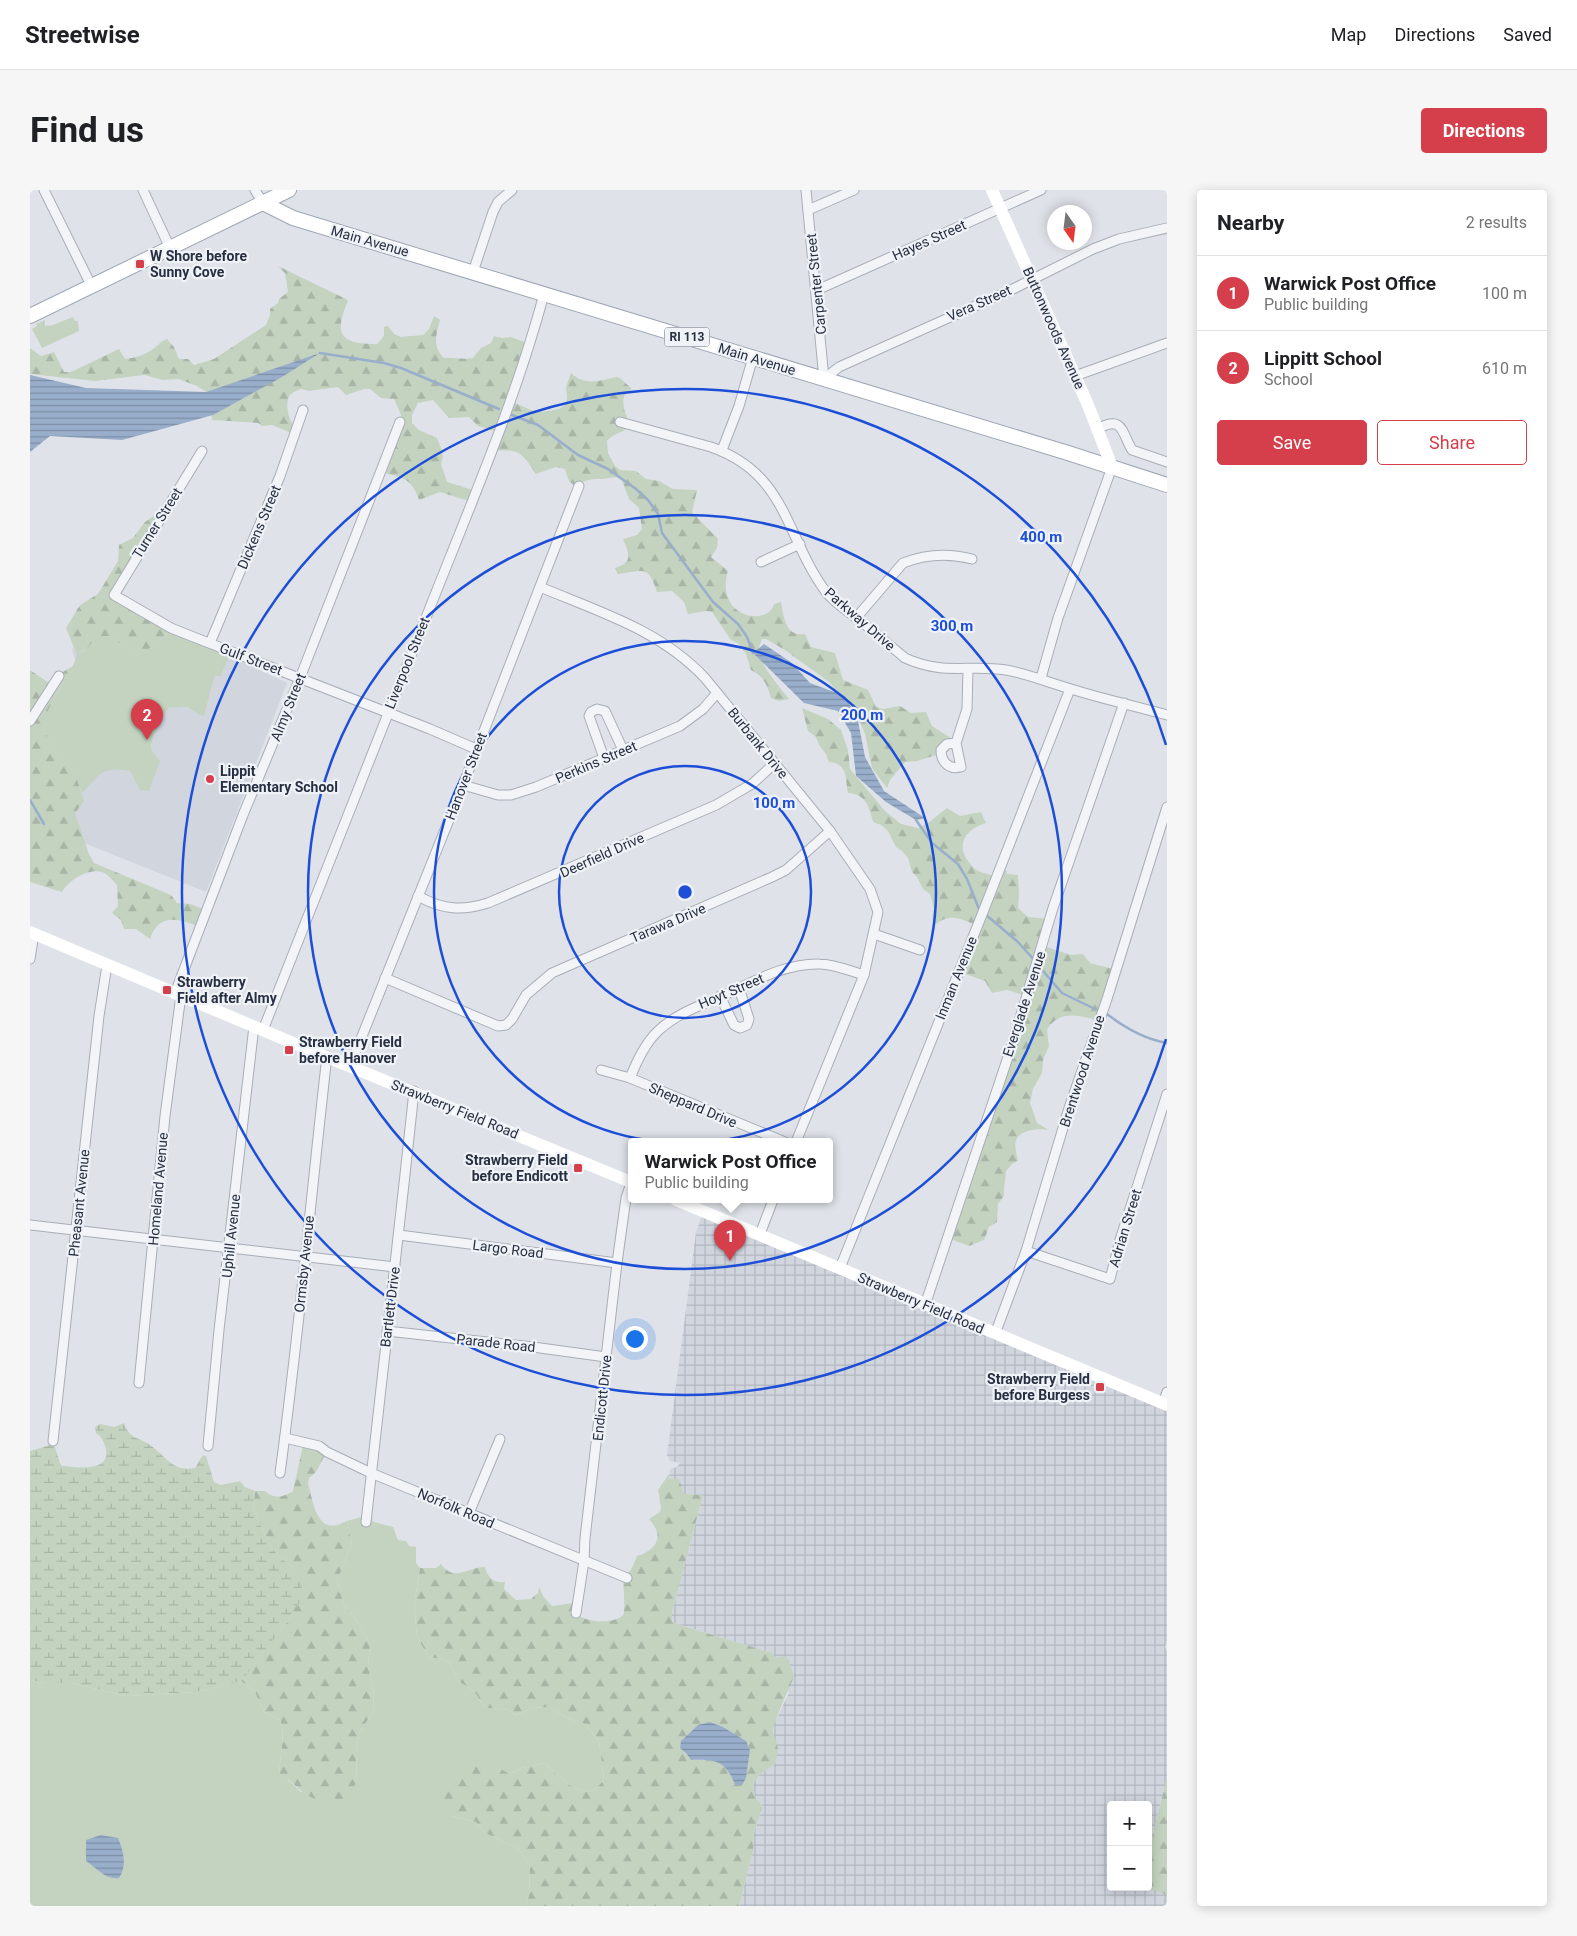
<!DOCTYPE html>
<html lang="en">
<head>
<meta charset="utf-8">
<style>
  :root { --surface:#fff; --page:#f6f6f6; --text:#202124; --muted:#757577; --line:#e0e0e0; --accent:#d43f4b }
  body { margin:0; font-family:Roboto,sans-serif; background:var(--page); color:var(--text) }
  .controls { position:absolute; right:15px; bottom:15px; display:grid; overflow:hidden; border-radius:5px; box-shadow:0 2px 12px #0003 }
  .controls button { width:45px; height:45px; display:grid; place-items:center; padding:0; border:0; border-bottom:1px solid var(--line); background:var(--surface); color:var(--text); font:25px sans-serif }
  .compass { position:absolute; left:1017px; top:15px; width:45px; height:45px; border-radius:50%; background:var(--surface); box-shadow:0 2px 12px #0003; rotate:166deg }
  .you { position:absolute; left:604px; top:1148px; width:18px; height:18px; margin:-12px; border:4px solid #fff; border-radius:50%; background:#1a73e8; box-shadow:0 0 0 8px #1a73e833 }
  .badge { display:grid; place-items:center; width:32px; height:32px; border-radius:50%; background:var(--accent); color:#fff; font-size:16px; font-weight:700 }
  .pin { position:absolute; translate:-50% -41px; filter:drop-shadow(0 1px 2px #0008) }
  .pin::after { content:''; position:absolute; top:26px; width:18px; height:15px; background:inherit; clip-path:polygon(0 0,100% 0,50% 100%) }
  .popup { position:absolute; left:598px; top:948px; width:205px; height:65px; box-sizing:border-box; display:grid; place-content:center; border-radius:5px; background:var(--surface); filter:drop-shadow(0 1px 4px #0005); font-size:16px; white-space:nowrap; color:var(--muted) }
  .popup b { font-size:19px; color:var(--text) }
  .popup::after { content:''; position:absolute; left:50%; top:100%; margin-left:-10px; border:10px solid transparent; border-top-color:var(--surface) }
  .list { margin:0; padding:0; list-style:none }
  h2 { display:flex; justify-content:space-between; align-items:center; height:65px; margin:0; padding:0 20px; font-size:21px }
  h2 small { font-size:16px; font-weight:400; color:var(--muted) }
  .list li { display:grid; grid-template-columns:32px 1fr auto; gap:15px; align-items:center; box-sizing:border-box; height:75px; padding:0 20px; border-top:1px solid var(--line) }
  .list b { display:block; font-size:19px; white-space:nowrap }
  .list p { margin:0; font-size:16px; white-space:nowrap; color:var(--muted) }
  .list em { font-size:16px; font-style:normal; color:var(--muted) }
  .actions { display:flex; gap:10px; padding:15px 20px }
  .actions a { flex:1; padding:11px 0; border:1px solid var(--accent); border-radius:5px; text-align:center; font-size:18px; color:var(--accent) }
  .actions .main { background:var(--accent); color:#fff }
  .map { position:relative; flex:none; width:1137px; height:1716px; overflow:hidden; border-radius:5px }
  header { display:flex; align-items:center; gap:30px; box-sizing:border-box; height:70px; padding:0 25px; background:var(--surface); border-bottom:1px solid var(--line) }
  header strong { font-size:24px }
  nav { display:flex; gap:28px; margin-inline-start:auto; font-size:18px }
  .intro { display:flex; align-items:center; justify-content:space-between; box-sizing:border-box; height:120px; padding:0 30px }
  h1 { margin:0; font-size:35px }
  .button { padding:12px 22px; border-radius:5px; background:var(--accent); color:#fff; font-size:18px; font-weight:700 }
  main { display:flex; gap:30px; padding:0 30px }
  aside { flex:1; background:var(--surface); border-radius:5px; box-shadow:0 2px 12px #0003 }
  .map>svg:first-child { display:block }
</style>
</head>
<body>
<header>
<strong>Streetwise</strong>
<nav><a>Map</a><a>Directions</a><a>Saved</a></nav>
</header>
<div class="intro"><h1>Find us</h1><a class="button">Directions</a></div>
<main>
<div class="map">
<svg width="1137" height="1716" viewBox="0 0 1137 1716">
  <defs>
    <pattern id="industrial-grid" width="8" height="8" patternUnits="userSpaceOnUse" patternTransform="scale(1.25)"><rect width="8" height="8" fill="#d1d5de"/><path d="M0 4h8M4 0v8" fill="none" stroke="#b3b7c0"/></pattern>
    <pattern id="forest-firs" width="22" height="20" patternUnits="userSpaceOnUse" patternTransform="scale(1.25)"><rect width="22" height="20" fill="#c4d3c0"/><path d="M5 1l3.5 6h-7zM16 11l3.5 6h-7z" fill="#a8b5a6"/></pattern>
    <pattern id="wetland-marsh" width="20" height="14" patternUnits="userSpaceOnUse" patternTransform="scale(1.25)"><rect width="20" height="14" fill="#c4d3c0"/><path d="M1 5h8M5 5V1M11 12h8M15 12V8" fill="none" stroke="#a8b5a6"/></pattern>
    <pattern id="water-rules" width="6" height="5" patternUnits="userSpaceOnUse" patternTransform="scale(1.25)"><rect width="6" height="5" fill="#99aecb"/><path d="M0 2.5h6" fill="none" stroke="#7d8ea6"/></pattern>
  </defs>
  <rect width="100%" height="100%" fill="#dfe3e9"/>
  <polygon fill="#d1d5de" points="70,405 257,493 176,702 39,647 0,546 46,473 42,460"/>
  <polygon fill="url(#industrial-grid)" points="673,1023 1137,1216 1137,1451 1135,1457 1137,1461 1137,1587 1118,1664 1118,1615 1081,1615 1081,1697 1114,1697 1133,1702 1137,1705 1137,1716 709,1716 723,1661 724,1643 733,1616 725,1607 723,1594 730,1584 745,1574 748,1557 744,1549 743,1536 759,1503 746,1468 742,1463 644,1433 642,1431 642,1423 673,1305 654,1304 639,1289 640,1279 647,1277 650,1273 640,1271 637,1265 666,1042"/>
  <g fill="#c4d3c0">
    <polygon points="43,127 45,131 48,131 49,141 12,158 2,139 7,136 6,134 15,130 15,136 23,135"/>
    <path d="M143,439L200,463L191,486H185L183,491L174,526C167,525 164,520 158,517C151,515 146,519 140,517C134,522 121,549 121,557C122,563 127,567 130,571L119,601L110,600L100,581C70,577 72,583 52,603L45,583L24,562L20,548L14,543C10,519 41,488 47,465L56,459L67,446H78L110,466Z"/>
    <path d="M334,1324L344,1332L363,1337L368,1350L376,1351L379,1356L386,1357V1373L390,1378L384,1415L387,1446L398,1467L414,1469L420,1473L428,1491L444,1501L453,1515L458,1518L479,1520L486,1525L503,1518L520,1517L537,1528L555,1534L569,1552L574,1590L562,1602C540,1600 531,1588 515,1573L492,1578L479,1584L462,1575L422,1626L446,1632L455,1643L488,1658L500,1675L499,1705L496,1716H0V1490L14,1493H42L96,1506L166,1502L211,1491L225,1502L234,1522L250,1530C257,1548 248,1566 250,1585L257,1589L271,1602L327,1592L326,1562L330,1541L344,1521L343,1495L338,1477L340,1455L331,1437L314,1414L307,1391L322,1353L317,1331L331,1327Z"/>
  </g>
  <g fill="url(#forest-firs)" fill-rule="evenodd">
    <path d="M248,76L316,109L318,111C303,145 311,154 347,154L354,146V137L358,136L364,144L371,147L393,145L399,139L404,126L410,130C406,145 402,156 414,168C424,167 433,170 443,168L451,158L461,153L464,146L472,148L481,147L497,153L481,211L503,221L513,222L529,219L535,215L537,208L536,197L541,183C555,196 569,191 586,187L590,188L602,199C599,201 596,203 595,205C590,213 597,229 601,235C593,244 584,242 577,251L578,263L585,276L590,280L606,281L616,289L629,291L643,299L667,300L662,322L688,349L687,358L681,367L698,381C684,428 739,437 744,414L751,412C754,427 755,447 775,444L781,457L805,463L813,490L838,500L846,517L853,519L870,516L881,523L896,522L902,536L924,550L919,561L887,571L875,572L860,590L857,598L842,578L835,544L827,525L799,492L755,460L736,449H732C731,453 728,457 729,461C731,477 750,497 759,509L749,511L741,508C737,494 734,487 721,480L716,464L708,453L701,450L682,422L676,421L658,424L654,412L642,401L627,402C618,374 614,381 588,384L585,378C604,372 599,364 593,349L607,345L612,339L609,318L599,309L591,288C584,286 579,289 571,289C561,289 553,289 547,298L539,291L535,279L526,277L506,284C491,261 489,259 461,261L467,242L448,236L439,227L419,228L403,210L388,213L382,225V233L389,240L407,248L411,258L413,266L411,274L417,292L446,301L442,312L410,302L389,310C382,287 370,287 350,282L371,225L364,209L351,208L340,199H334L316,205L308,197L279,201L271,199C268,200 263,202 260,205C254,213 259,231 265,237L261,243L242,235L232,236L228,233L182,230L181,221L183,206L167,196L148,189L133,190L114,185L65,191L0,184V158L11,166L24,162L34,182H41L89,159L95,169C104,168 112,166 120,161C127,157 129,152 137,149L144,157L149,169H158L164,175L184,169L236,135L240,125V119L248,113L249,109L258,102L255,83Z"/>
    <polygon points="125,325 134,330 89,407 143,439 110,466 78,446 67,446 56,460 54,459 47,465 36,438 50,415 68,404 88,371 89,355 103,348 115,332"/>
    <path d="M45,475C34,492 11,523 14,543L20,548L24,562L45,583L54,611L45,623L59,664L64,673L141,705L147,713L160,714L176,720L170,737C149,729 129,722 120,749L106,739H94L91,730L82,723L88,716L87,695C83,691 78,684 72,682C58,678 39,690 32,702L0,692V480L22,495L29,484Z"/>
    <path d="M772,518L798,529L811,540L818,560L820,579L855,621L871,634L888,638L898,633L917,618L930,626L951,622L956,633C933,640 924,658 943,677C947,682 958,684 965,686L971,679L977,681V684L988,685L989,704L988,718L998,727L1020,729L1013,756L1041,765L1053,764L1060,773L1083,779L1067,830C1048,825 1028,820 1017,840L1019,856L1013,870L1012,883L1003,899L1000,913L1007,933L1019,940C1011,939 1006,939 998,941C981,946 985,957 988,971L982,974L976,981C976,990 973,997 974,1006L968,1014L967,1032L959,1037L954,1050L939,1056L918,1048L994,805L977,800L962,803L955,791L930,782L944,734C927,728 919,723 904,736L902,727L904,719L900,704L893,699L887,687L882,682L878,668L872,661L866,657L858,641L851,635L843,632C839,617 836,604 818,603C815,587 818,574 799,572L796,564L789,555L786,547L778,541Z"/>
    <path d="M273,1255L296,1263L286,1282L279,1288L278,1294C284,1314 287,1348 317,1331L322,1353L307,1391L314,1414L331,1437L340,1455L338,1477L343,1495L344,1521L330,1541L326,1562L327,1592L312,1612C285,1613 277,1607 258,1589L256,1590L250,1585C248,1566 257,1548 250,1530L234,1522L225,1502L211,1491L260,1428L266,1382L241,1358L223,1318L225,1301H235C244,1310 254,1307 263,1301Z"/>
    <path d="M639,1284V1289H649L654,1304L673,1305L642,1423V1431L644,1433L742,1463L746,1468L755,1466L759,1471L764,1487C761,1493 743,1535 743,1539C743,1546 747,1552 748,1558C748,1563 746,1569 745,1574L730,1584L723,1594L725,1607L733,1616L724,1643L723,1661L709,1716H496L499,1705L500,1675L488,1658L455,1643L446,1632L422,1626L411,1611L412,1594C425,1581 442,1569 462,1575C467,1576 474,1581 479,1584L492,1578L515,1573C531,1588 540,1600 562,1602L574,1590L569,1552L555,1534L537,1528L520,1517L503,1518L486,1525L479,1520L458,1518L453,1515L444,1501L428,1491L420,1473L414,1469L398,1467L387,1446L384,1415L390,1378H406L411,1374C425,1393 437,1377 455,1377C458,1388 463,1393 475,1392L474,1399L486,1410L501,1409L508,1403L509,1397L513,1406L522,1416L544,1413C545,1416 546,1421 548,1424C555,1433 585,1434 593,1425C596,1421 593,1395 593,1386L601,1380L607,1366C627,1360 635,1346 619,1329L630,1322L631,1317L628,1300ZM693,1537L716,1552L720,1560L705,1595C696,1571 685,1569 661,1570L656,1563Z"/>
    <polygon points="1137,1587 1137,1705 1114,1697 1118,1697 1118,1664"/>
  </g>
  <path fill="url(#wetland-marsh)" d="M94,1233C100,1250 107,1246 120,1255C137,1267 142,1282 165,1278L173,1265L176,1266L184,1292L191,1295L210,1291L215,1297L225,1301L223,1318L241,1358L266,1382L273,1402L268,1416L263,1417L260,1428L220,1480L211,1491L204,1493L166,1502L96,1506L42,1493H14L0,1490V1261L20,1255L25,1257L30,1273L32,1276C46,1277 80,1283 76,1259C74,1252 72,1247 66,1243L65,1237L70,1234L84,1237Z"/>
  <g fill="url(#water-rules)">
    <polygon points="290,163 252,187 183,225 92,250 20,246 0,262 0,185 56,198 176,202"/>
    <polygon points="734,454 762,473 780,493 815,506 828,531 835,567 854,601 895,628 886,630 856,612 826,586 821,543 808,521 774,513 723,463"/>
    <path d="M680,1532L693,1537L716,1551L720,1560L716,1588L712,1595H705C696,1571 685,1569 661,1570L656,1563L650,1558L651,1551L668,1535Z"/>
    <path d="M71,1645L88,1648C94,1662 97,1676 89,1688C75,1690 67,1678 56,1671V1650Z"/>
  </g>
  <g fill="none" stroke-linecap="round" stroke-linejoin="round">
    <g stroke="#99aecb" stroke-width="2.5">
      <polyline points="290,163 354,173 371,178 469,219"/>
      <polyline points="482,225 508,235 548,265 578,279 606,299 618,310 628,324 632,343 683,412 708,434 717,447 723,463"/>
      <polyline points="0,610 14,634"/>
      <polyline points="886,630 902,653 928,674 937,689 949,719 988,752 1005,771"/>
      <polyline points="1008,775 1032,803 1065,819"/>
      <path d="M1077,824C1095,838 1114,849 1137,853"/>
    </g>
    <defs>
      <g id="street">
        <polyline points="14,0 62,97"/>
        <polyline points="113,0 140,58"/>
        <polyline points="225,0 233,13"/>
        <polyline points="776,0 794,189"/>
        <polyline points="778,20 824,0"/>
        <polyline points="443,82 463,22 468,12 482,0"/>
        <polyline points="787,100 1011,0"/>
        <polyline points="1045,186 1137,153"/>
        <polyline points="794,189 809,177 983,99 1063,59 1089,49 1137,38"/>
        <path d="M590,232L681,257C758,284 755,347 796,402C804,412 815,419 825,427C842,440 858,454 875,468C915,486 938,474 976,480C999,484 1019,493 1041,499C1073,509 1105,516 1137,525"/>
        <path d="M1067,239C1093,225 1091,241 1102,260L1137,272"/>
        <polyline points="692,260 709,216 723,167"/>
        <polyline points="172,261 84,405 141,438 161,446 400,539 446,559"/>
        <polyline points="731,372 770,354"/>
        <path d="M510,397C570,422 630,440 675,488L800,641L840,699L848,722L834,785L766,952"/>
        <path d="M826,428L873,373C896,364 919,363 942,369"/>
        <polyline points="180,453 250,286 273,220"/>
        <polyline points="1011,488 1028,428 1082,277"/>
        <polyline points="0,531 29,486"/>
        <path d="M926,553L931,577C919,580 911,572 911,560L917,554L926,553L937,519L938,479"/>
        <polyline points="574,568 559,526 561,522 567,519 575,521 593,560"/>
        <polyline points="433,595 468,605 481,605 506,597 650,536 673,519 687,503"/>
        <path d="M388,706C413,720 432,721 458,713L686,615L722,594L744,574"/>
        <polyline points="844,744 890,760"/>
        <polyline points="0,769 4,744"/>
        <polyline points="355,788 468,836 476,835 482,829 496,805 522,783 742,687 756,680 800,641"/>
        <polyline points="145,803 213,625 270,488 370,232"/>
        <polyline points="690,806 704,835 710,838 717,835 719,829 709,798"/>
        <path d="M233,840C289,700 343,560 399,420C440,316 485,212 514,104"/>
        <polyline points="320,876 433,595 549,296"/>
        <polyline points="571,880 600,888 755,952"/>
        <path d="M600,888C607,871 615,853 629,840C651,820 677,814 703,801C730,788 759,773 790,774C804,774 820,781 834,785"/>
        <polyline points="0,1035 365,1077"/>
        <polyline points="730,1044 743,1010"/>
        <polyline points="369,1045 587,1073"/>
        <polyline points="996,1061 1080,1089 1090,1050 1137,904"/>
        <polyline points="810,1078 953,722 1040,499"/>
        <polyline points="895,1115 982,855 1023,718 1094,513"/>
        <polyline points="357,1141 503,1157 576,1167"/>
        <polyline points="965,1144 996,1061 1039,918 1077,809 1137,617"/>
        <polyline points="109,1193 135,926 151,805"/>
        <polyline points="1133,1213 1137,1202"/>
        <polyline points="255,1248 289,1256 297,1262 341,1283 597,1388"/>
        <polyline points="23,1251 69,826 77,775"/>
        <polyline points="178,1256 189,1140 224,836"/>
        <path d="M250,1283C269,1144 281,1005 297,866"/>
        <polyline points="439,1323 470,1249"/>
        <path d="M336,1332C351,1189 369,1045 384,901"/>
        <polyline points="546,1423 554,1371 555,1348 587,1073 596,1008 601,993"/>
      </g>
      <g id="primary">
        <polyline points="233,13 263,28 1038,263 1137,295"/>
        <polyline points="0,126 259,0"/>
      </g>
    </defs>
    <use href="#street" stroke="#a8adb7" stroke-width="11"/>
    <use href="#primary" stroke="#9ea6b5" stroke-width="16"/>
    <use href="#street" stroke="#f2f4f7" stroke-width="9"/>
    <g stroke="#fff" stroke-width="12">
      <polyline points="962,0 1058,215 1082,277"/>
      <polyline points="0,742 275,858 601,992"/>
      <polyline points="646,1010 1137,1215"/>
    </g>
    <use href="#primary" stroke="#fff" stroke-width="14"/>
  </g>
  <g fill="none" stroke="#1d4ed8" stroke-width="2.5">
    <circle cx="655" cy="702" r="126"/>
    <circle cx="655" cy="702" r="251"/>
    <circle cx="655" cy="702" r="377"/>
    <path d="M1136 849A503 503 0 1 1 1136 555"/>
  </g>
  <g fill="#d43f4b" stroke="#eff2f7" stroke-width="2">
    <rect x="105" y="69" width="10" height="10" rx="2.5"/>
    <circle cx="180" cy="589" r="5"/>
    <rect x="132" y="795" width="10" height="10" rx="2.5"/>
    <rect x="254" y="855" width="10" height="10" rx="2.5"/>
    <rect x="543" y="973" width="10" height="10" rx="2.5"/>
    <rect x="1065" y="1192" width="10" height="10" rx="2.5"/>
  </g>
  <g text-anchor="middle" stroke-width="4.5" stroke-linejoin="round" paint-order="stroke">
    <rect fill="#eff2f7" stroke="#636a78" stroke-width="1" x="634.5" y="137.5" width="45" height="19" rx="4"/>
    <g font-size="12" font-weight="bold" fill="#272f41">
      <text x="657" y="151">RI 113</text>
    </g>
    <g font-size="14" fill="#272f41" stroke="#eff2f7">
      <text transform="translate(899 50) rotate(-24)" y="5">Hayes Street</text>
      <text transform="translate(340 51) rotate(16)" y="5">Main Avenue</text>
      <text transform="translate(786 94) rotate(-96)" y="5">Carpenter Street</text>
      <text transform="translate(949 113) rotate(-24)" y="5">Vera Street</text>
      <text transform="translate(1024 138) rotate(66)" y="5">Buttonwoods Avenue</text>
      <text transform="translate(727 169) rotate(17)" y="5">Main Avenue</text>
      <text transform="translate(127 333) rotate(-58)" y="5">Turner Street</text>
      <text transform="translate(229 337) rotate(-67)" y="5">Dickens Street</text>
      <text transform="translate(830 429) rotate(41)" y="5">Parkway Drive</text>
      <text transform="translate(221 469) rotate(21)" y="5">Gulf Street</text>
      <text transform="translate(377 473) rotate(-68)" y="5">Liverpool Street</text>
      <text transform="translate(258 517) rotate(-68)" y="5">Almy Street</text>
      <text transform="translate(728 553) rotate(51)" y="5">Burbank Drive</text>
      <text transform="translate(566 572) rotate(-23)" y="5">Perkins Street</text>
      <text transform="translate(436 586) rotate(-69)" y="5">Hanover Street</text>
      <text transform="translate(572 665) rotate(-24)" y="5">Deerfield Drive</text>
      <text transform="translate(638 733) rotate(-23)" y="5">Tarawa Drive</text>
      <text transform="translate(926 788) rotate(-68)" y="5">Inman Avenue</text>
      <text transform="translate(701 801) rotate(-23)" y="5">Hoyt Street</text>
      <text transform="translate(994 814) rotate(-72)" y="5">Everglade Avenue</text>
      <text transform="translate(1052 881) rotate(-72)" y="5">Brentwood Avenue</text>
      <text transform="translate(663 915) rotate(23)" y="5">Sheppard Drive</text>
      <text transform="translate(425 919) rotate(22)" y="5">Strawberry Field Road</text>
      <text transform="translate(128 999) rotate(-85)" y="5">Homeland Avenue</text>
      <text transform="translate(49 1013) rotate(-84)" y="5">Pheasant Avenue</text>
      <text transform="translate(1095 1038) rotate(-73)" y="5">Adrian Street</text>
      <text transform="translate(201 1046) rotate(-84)" y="5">Uphill Avenue</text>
      <text transform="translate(478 1059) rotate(7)" y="5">Largo Road</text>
      <text transform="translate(274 1074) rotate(-84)" y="5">Ormsby Avenue</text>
      <text transform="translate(891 1113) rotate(23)" y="5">Strawberry Field Road</text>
      <text transform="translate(360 1117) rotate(-83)" y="5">Bartlett Drive</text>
      <text transform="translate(466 1153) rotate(6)" y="5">Parade Road</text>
      <text transform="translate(572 1208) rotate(-84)" y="5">Endicott Drive</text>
      <text transform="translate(426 1318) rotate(23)" y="5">Norfolk Road</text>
    </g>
    <g font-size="14" font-weight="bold" fill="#272f41" stroke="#eff2f7" text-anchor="start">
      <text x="120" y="71">W Shore before<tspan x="120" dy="16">Sunny Cove</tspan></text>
      <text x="190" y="586">Lippit<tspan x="190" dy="16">Elementary School</tspan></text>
      <text x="147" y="797">Strawberry<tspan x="147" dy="16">Field after Almy</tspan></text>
      <text x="269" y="857">Strawberry Field<tspan x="269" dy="16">before Hanover</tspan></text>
      <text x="538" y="975" text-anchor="end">Strawberry Field<tspan x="538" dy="16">before Endicott</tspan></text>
      <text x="1060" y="1194" text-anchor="end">Strawberry Field<tspan x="1060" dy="16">before Burgess</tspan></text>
    </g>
  </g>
  <circle cx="655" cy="702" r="8" fill="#1d4ed8" stroke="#eff2f7" stroke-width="2.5"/>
  <g font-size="15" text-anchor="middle" font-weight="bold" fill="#1d4ed8" stroke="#eff2f7" stroke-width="4.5" stroke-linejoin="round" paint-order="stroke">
    <text x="1011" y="352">400 m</text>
    <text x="922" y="441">300 m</text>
    <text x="832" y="530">200 m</text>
    <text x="744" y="618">100 m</text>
  </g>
</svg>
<div class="controls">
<button>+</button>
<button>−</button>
</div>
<svg class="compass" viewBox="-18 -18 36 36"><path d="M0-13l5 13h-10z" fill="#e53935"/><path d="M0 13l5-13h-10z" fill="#757577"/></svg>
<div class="you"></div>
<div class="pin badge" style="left:700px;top:1071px">1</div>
<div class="popup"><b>Warwick Post Office</b>Public building</div>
<div class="pin badge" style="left:117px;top:550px">2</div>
</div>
<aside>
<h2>Nearby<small>2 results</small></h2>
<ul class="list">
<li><span class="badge">1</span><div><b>Warwick Post Office</b><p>Public building</p></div><em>100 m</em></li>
<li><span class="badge">2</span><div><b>Lippitt School</b><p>School</p></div><em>610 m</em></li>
</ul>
<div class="actions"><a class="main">Save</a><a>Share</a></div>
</aside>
</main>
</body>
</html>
